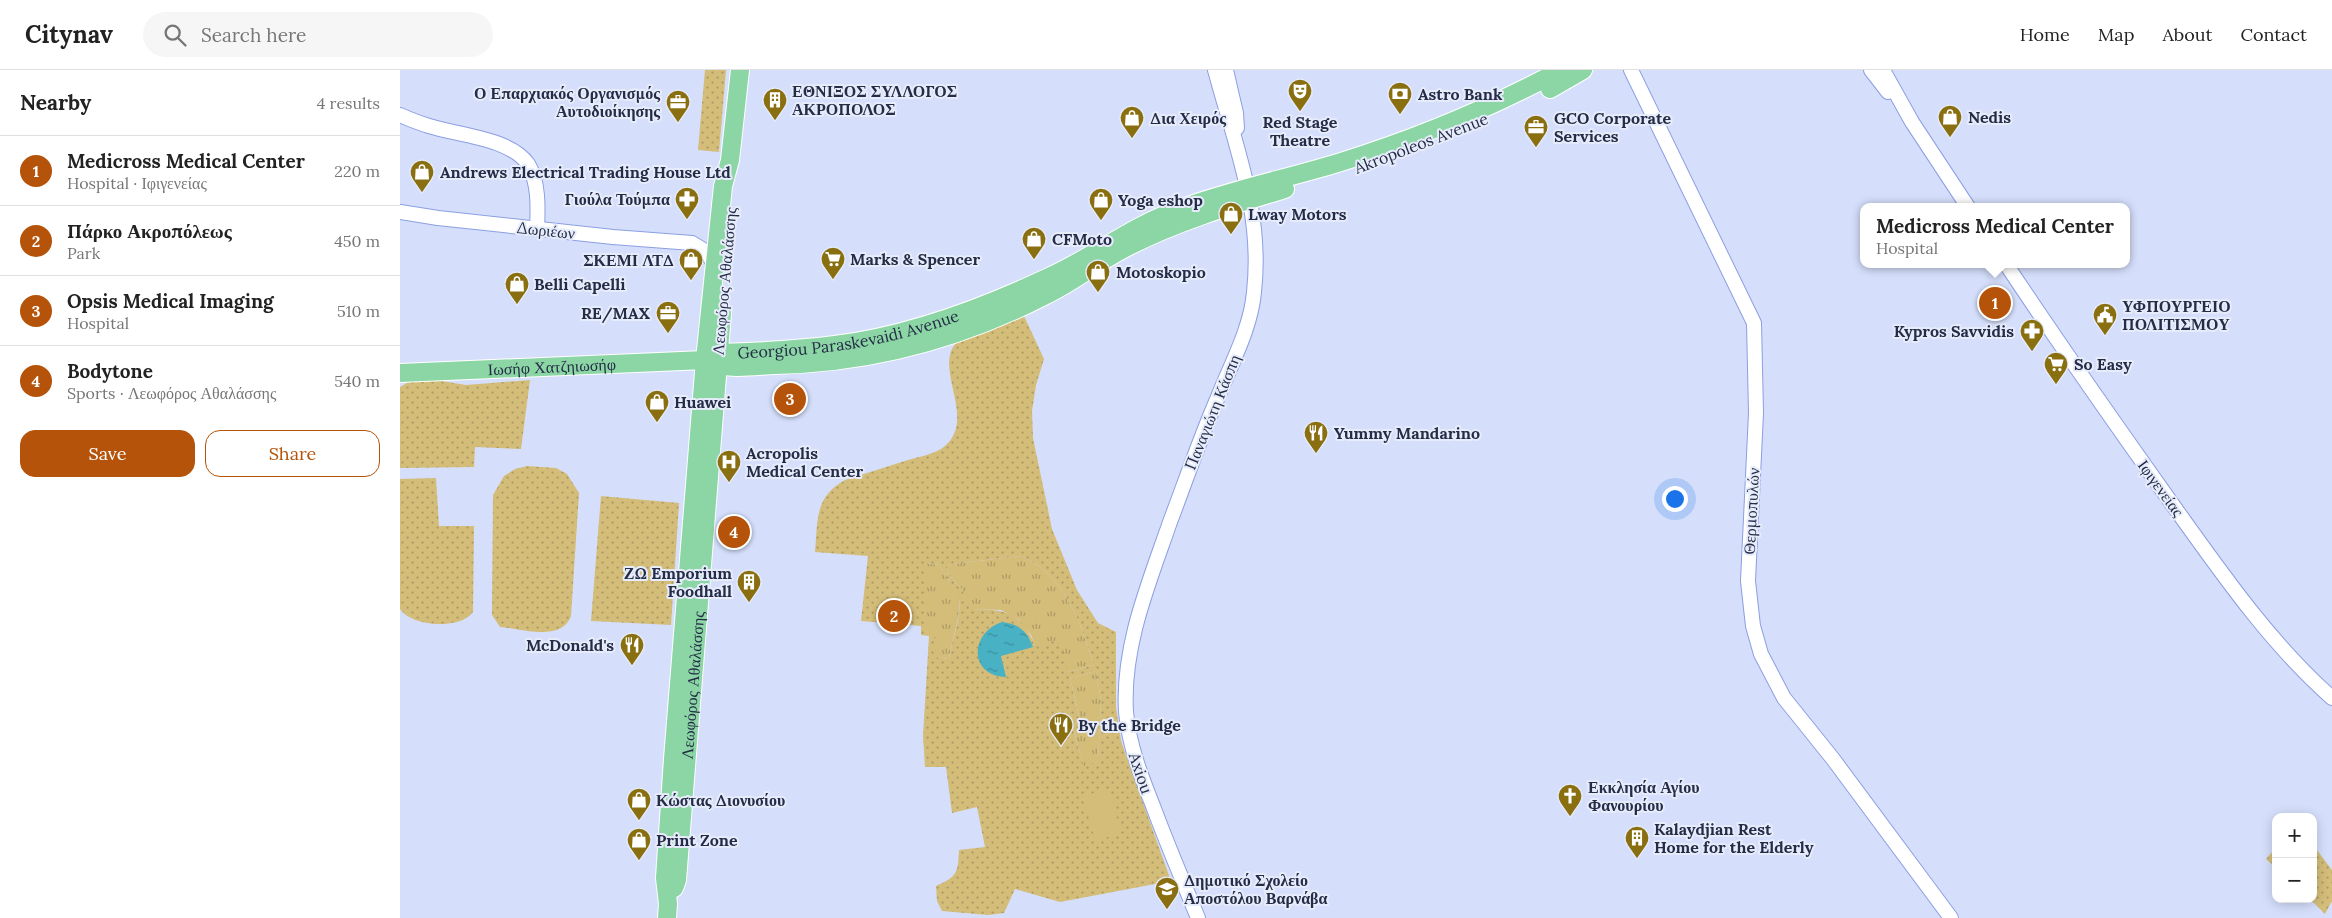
<!DOCTYPE html>
<html lang="en">
<head>
<meta charset="utf-8">
<style>
  :root { --surface:#fff; --page:#f6f6f6; --text:#222; --muted:#767676; --line:#e0e0e0; --accent:#b45309 }
  body { margin:0; font-family:Lora,serif; background:var(--page); color:var(--text) }
  .controls { position:absolute; right:15px; bottom:15px; display:grid; overflow:hidden; border-radius:10px; box-shadow:0 2px 12px #0003 }
  .controls button { width:45px; height:45px; display:grid; place-items:center; padding:0; border:0; border-bottom:1px solid var(--line); background:var(--surface); color:var(--text); font:25px sans-serif }
  .you { position:absolute; left:1274px; top:428px; width:18px; height:18px; margin:-12px; border:4px solid #fff; border-radius:50%; background:#1a73e8; box-shadow:0 0 0 8px #1a73e833 }
  .badge { display:grid; place-items:center; width:32px; height:32px; border-radius:50%; background:var(--accent); color:#fff; font-size:16px; font-weight:700 }
  .pin { position:absolute; translate:-50% -50%; border:2px solid #fff; box-shadow:0 1px 5px #0006 }
  .popup { position:absolute; left:1460px; top:133px; width:270px; height:65px; box-sizing:border-box; display:grid; place-content:center; border-radius:10px; background:var(--surface); filter:drop-shadow(0 1px 4px #0005); font-size:16px; white-space:nowrap; color:var(--muted) }
  .popup b { font-size:19px; color:var(--text) }
  .popup::after { content:''; position:absolute; left:50%; top:100%; margin-left:-10px; border:10px solid transparent; border-top-color:var(--surface) }
  .list { margin:0; padding:0; list-style:none }
  h2 { display:flex; justify-content:space-between; align-items:center; height:65px; margin:0; padding:0 20px; font-size:21px }
  h2 small { font-size:16px; font-weight:400; color:var(--muted) }
  .list li { display:grid; grid-template-columns:32px 1fr auto; gap:15px; align-items:center; box-sizing:border-box; height:70px; padding:0 20px; border-top:1px solid var(--line) }
  .list b { display:block; font-size:19px; white-space:nowrap }
  .list p { margin:0; font-size:16px; white-space:nowrap; color:var(--muted) }
  .list em { font-size:16px; font-style:normal; color:var(--muted) }
  .actions { display:flex; gap:10px; padding:15px 20px }
  .actions a { flex:1; padding:11px 0; border:1px solid var(--accent); border-radius:15px; text-align:center; font-size:18px; color:var(--accent) }
  .actions .main { background:var(--accent); color:#fff }
  .icon { flex:none; width:28px; height:28px; fill:none; stroke:currentColor; stroke-width:2; stroke-linecap:round; stroke-linejoin:round }
  .map { position:relative; flex:none; width:1932px; height:848px; overflow:hidden }
  header { display:flex; align-items:center; gap:30px; box-sizing:border-box; height:70px; padding:0 25px; background:var(--surface); border-bottom:1px solid var(--line) }
  header strong { font-size:24px }
  nav { display:flex; gap:28px; margin-inline-start:auto; font-size:18px }
  .search { width:350px; height:45px; background:var(--page); display:flex; align-items:center; gap:12px; box-sizing:border-box; padding:0 18px; border-radius:28px; color:var(--muted); font-size:19px }
  main { display:flex }
  aside { flex:1; background:var(--surface) }
  .map>svg:first-child { display:block }
</style>
</head>
<body>
<header>
<strong>Citynav</strong>
<div class="search"><svg class="icon" aria-label="search" viewBox="0 0 24 24"><circle cx="10" cy="10" r="6"/><path d="M15 15l6 6"/></svg>Search here</div>
<nav><a>Home</a><a>Map</a><a>About</a><a>Contact</a></nav>
</header>
<main>
<aside>
<h2>Nearby<small>4 results</small></h2>
<ul class="list">
<li><span class="badge">1</span><div><b>Medicross Medical Center</b><p>Hospital · Ιφιγενείας</p></div><em>220 m</em></li>
<li><span class="badge">2</span><div><b>Πάρκο Ακροπόλεως</b><p>Park</p></div><em>450 m</em></li>
<li><span class="badge">3</span><div><b>Opsis Medical Imaging</b><p>Hospital</p></div><em>510 m</em></li>
<li><span class="badge">4</span><div><b>Bodytone</b><p>Sports · Λεωφόρος Αθαλάσσης</p></div><em>540 m</em></li>
</ul>
<div class="actions"><a class="main">Save</a><a>Share</a></div>
</aside>
<div class="map">
<svg width="1932" height="848" viewBox="0 0 1932 848">
  <defs>
    <pattern id="grass-tufts" width="24" height="20" patternUnits="userSpaceOnUse" patternTransform="scale(1.25)"><rect width="24" height="20" fill="#d4bd79"/><path d="M3 7l-1-3M5 7V3M7 7l1-3M15 17l-1-3M17 17v-4M19 17l1-3" fill="none" stroke="#ac9a65"/></pattern>
    <pattern id="park-dots" width="8" height="8" patternUnits="userSpaceOnUse" patternTransform="scale(1.25)"><rect width="8" height="8" fill="#d4bd79"/><path d="M2 2h.1M6 6h.1" fill="none" stroke="#ac9a65" stroke-width="1.8" stroke-linecap="round"/></pattern>
    <pattern id="water-ripples" width="26" height="14" patternUnits="userSpaceOnUse" patternTransform="scale(1.25)"><rect width="26" height="14" fill="#48b1c3"/><path d="M2 4q2-2 4 0t4 0M15 11q2-2 4 0t4 0" fill="none" stroke="#3c90a0"/></pattern>
  </defs>
  <rect width="100%" height="100%" fill="#d5dffb"/>
  <g fill="url(#grass-tufts)">
    <path d="M621,486C665,504 681,554 694,595L668,602L635,576L631,565L618,549L601,540L570,539L561,518L549,505L547,497L552,494Z"/>
    <path d="M526,493L540,495C544,506 553,514 558,524C564,538 551,572 549,589L535,587L530,566L526,561Z"/>
    <polygon points="696,601 701,630 698,691 684,698 674,661 682,658 670,608"/>
  </g>
  <g fill="url(#park-dots)" fill-rule="evenodd">
    <polygon points="305,0 326,0 319,82 298,80"/>
    <path d="M624,246L644,289L636,315L632,341L633,368L652,459L677,520L698,553L716,562V637L721,671L771,811L660,832L615,819L604,843L588,845L542,841L537,831L536,816C557,807 558,803 559,780L585,777L577,737L552,743L546,697H525L523,666L529,566L521,565V556L461,551L468,486L415,482C418,451 414,427 445,410C466,403 487,397 508,390C518,387 531,385 541,379C581,352 531,298 557,272ZM621,486C665,504 681,554 694,595L668,602L660,570L635,576C621,540 604,540 571,539L561,518L549,505L547,497L552,494ZM526,493L540,495C544,506 554,515 558,526C564,540 551,572 549,589L535,587L537,570L526,561ZM696,601L701,630L698,691L684,697L674,662L682,659L670,608Z"/>
    <polygon points="12,310 35,310 66,315 130,310 121,379 75,377 74,397 0,398 0,317"/>
    <path d="M127,396L156,398L167,404L179,423L171,546C162,572 122,559 100,557L92,545L93,425L104,406L115,399Z"/>
    <path d="M36,408L39,456H74L73,542C60,560 12,557 0,539V409Z"/>
    <polygon points="201,426 279,433 271,555 191,551"/>
    <polygon points="1913,775 1932,800 1932,831 1925,844 1910,829 1913,829"/>
    <polygon points="1876,778 1876,798 1866,789"/>
  </g>
  <polygon fill="#d4bd79" points="710,719 721,764 695,770 683,726"/>
  <path fill="url(#water-ripples)" d="M602,552C619,554 627,561 633,577L601,586L606,607C569,606 569,563 602,552Z"/>
  <g fill="none" stroke-linecap="round" stroke-linejoin="round">
    <defs>
      <g id="minor">
        <polyline points="826,0 836,43 837,58"/>
        <polyline points="1231,0 1354,253 1356,343 1348,511 1353,556 1361,584 1384,628 1433,689 1551,848"/>
        <polyline points="1471,0 1488,22"/>
        <polyline points="1483,0 1512,52 1568,137"/>
        <path d="M0,45C9,49 19,53 29,56C57,65 110,68 128,94C139,112 138,138 137,159"/>
        <polyline points="0,142 38,148 213,167 292,173 307,182 315,197"/>
        <path d="M1606,194C1661,277 1718,358 1775,438C1823,505 1870,573 1932,628"/>
        <path d="M798,848C783,811 767,774 753,736C741,706 729,675 726,642C722,576 749,513 770,452C786,410 800,368 818,327C831,294 851,258 854,222C863,142 835,75 815,0"/>
      </g>
      <g id="major">
        <polyline points="1150,19 1183,0"/>
        <path d="M305,290C326,301 352,296 375,295C469,293 560,269 644,226C673,212 699,191 729,176C778,151 832,135 885,119"/>
        <path id="s1" d="M0,303L305,290L318,283C357,282 396,280 435,275C509,266 583,238 649,207C693,187 731,157 777,140C830,120 886,109 941,92C1018,68 1090,38 1161,0"/>
        <path id="s2" d="M274,818L277,810L322,243"/>
        <polyline points="267,848 268,834 265,808 273,689 305,290 323,116 330,90 340,0"/>
      </g>
    </defs>
    <use href="#minor" stroke="#8b9fe2" stroke-width="16"/>
    <use href="#major" stroke="#fff" stroke-width="20"/>
    <use href="#minor" stroke="#fff" stroke-width="14"/>
    <use href="#major" stroke="#8bd6a4" stroke-width="18"/>
  </g>
  <defs>
    <symbol id="theatre-pin" viewBox="-11 -11 22 30"><path d="M0 17L-7.5 6A9.5 9.5 0 1 1 7.5 6Z" fill="#8a6f10" stroke="#e7ecfb"/><path d="M-5-5.5Q0-4 5-5.5V0Q5 5 0 6Q-5 5-5 0ZM-3.3-2.5H-1v1.5H-3.3ZM1-2.5H3.3v1.5H1ZM-2.8 1Q0 5.5 2.8 1Z" fill="#fff"/></symbol>
    <symbol id="bank-pin" viewBox="-11 -11 22 30"><path d="M0 17L-7.5 6A9.5 9.5 0 1 1 7.5 6Z" fill="#8a6f10" stroke="#e7ecfb"/><path d="M-6-4H6V4H-6ZM0-2.3a2.3 2.3 0 1 0 0 4.6a2.3 2.3 0 1 0 0-4.6Z" fill="#fff"/></symbol>
    <symbol id="building-pin" viewBox="-11 -11 22 30"><path d="M0 17L-7.5 6A9.5 9.5 0 1 1 7.5 6Z" fill="#8a6f10" stroke="#e7ecfb"/><path d="M-4-6H4V6H1V3H-1V6H-4ZM-2.5-4.3h1.7v1.8h-1.7ZM.8-4.3h1.7v1.8H.8ZM-2.5-1h1.7V.8h-1.7ZM.8-1h1.7V.8H.8Z" fill="#fff"/></symbol>
    <symbol id="office-pin" viewBox="-11 -11 22 30"><path d="M0 17L-7.5 6A9.5 9.5 0 1 1 7.5 6Z" fill="#8a6f10" stroke="#e7ecfb"/><path d="M-6-3h4V-5.5h4V-3h4V5H-6ZM-1-4.5V-3h2v-1.5ZM-6 0V1H6V0Z" fill="#fff"/></symbol>
    <symbol id="shop-pin" viewBox="-11 -11 22 30"><path d="M0 17L-7.5 6A9.5 9.5 0 1 1 7.5 6Z" fill="#8a6f10" stroke="#e7ecfb"/><path d="M-5-2.5h2.3a2.7 3.5 0 0 1 5.4 0H5L5.5 6h-11ZM-1.5-2.5h3a1.5 2.3 0 0 0-3 0Z" fill="#fff"/></symbol>
    <symbol id="pharmacy-pin" viewBox="-11 -11 22 30"><path d="M0 17L-7.5 6A9.5 9.5 0 1 1 7.5 6Z" fill="#8a6f10" stroke="#e7ecfb"/><path d="M-2-6h4v4h4v4h-4v4h-4v-4h-4v-4h4Z" fill="#fff"/></symbol>
    <symbol id="supermarket-pin" viewBox="-11 -11 22 30"><path d="M0 17L-7.5 6A9.5 9.5 0 1 1 7.5 6Z" fill="#8a6f10" stroke="#e7ecfb"/><path d="M-6-5.5h2.5l.6 2H6L4.5 2H-2.5L-4.4-4H-6ZM-1.5 3.2a1.3 1.3 0 1 0 .1 0ZM3 3.2a1.3 1.3 0 1 0 .1 0Z" fill="#fff"/></symbol>
    <symbol id="civic-pin" viewBox="-11 -11 22 30"><path d="M0 17L-7.5 6A9.5 9.5 0 1 1 7.5 6Z" fill="#8a6f10" stroke="#e7ecfb"/><path d="M-.6-6.5H3V-4.5H.6V-3L4-1V1h2V6H-6V1h2V-1L-.6-3ZM-1.2 2.5V6h2.4V2.5Z" fill="#fff"/></symbol>
    <symbol id="restaurant-pin" viewBox="-11 -11 22 30"><path d="M0 17L-7.5 6A9.5 9.5 0 1 1 7.5 6Z" fill="#8a6f10" stroke="#e7ecfb"/><path d="M-5-6h1v4h1v-4h1v4h1v-4h1v5L-1.5 .5V6h-2V.5L-5-1ZM5-6V6H3V1.5H1.5Q1.5-4 5-6Z" fill="#fff"/></symbol>
    <symbol id="hospital-pin" viewBox="-11 -11 22 30"><path d="M0 17L-7.5 6A9.5 9.5 0 1 1 7.5 6Z" fill="#8a6f10" stroke="#e7ecfb"/><path d="M-5-5h3v3.5h4V-5h3V5h-3V1.5h-4V5h-3Z" fill="#fff"/></symbol>
    <symbol id="church-pin" viewBox="-11 -11 22 30"><path d="M0 17L-7.5 6A9.5 9.5 0 1 1 7.5 6Z" fill="#8a6f10" stroke="#e7ecfb"/><path d="M-1.2-6h2.4v3.5h3.3v2.4h-3.3V6h-2.4V-.1h-3.3v-2.4h3.3Z" fill="#fff"/></symbol>
    <symbol id="school-pin" viewBox="-11 -11 22 30"><path d="M0 17L-7.5 6A9.5 9.5 0 1 1 7.5 6Z" fill="#8a6f10" stroke="#e7ecfb"/><path d="M0-5L7-2L0 1L-7-2ZM-4 1L0 2.5L4 1V4Q0 6-4 4Z" fill="#fff"/></symbol>
  </defs>
  <g fill-rule="evenodd">
    <use href="#theatre-pin" x="886" y="7" width="28" height="38"/>
    <use href="#bank-pin" x="986" y="10" width="28" height="38"/>
    <use href="#building-pin" x="361" y="16" width="28" height="38"/>
    <use href="#office-pin" x="264" y="18" width="28" height="38"/>
    <use href="#shop-pin" x="1536" y="33" width="28" height="38"/>
    <use href="#shop-pin" x="718" y="34" width="28" height="38"/>
    <use href="#office-pin" x="1122" y="43" width="28" height="38"/>
    <use href="#shop-pin" x="8" y="88" width="28" height="38"/>
    <use href="#pharmacy-pin" x="273" y="115" width="28" height="38"/>
    <use href="#shop-pin" x="687" y="116" width="28" height="38"/>
    <use href="#shop-pin" x="817" y="130" width="28" height="38"/>
    <use href="#shop-pin" x="620" y="155" width="28" height="38"/>
    <use href="#supermarket-pin" x="419" y="175" width="28" height="38"/>
    <use href="#shop-pin" x="277" y="176" width="28" height="38"/>
    <use href="#shop-pin" x="684" y="188" width="28" height="38"/>
    <use href="#shop-pin" x="103" y="200" width="28" height="38"/>
    <use href="#office-pin" x="254" y="229" width="28" height="38"/>
    <use href="#civic-pin" x="1691" y="231" width="28" height="38"/>
    <use href="#pharmacy-pin" x="1618" y="247" width="28" height="38"/>
    <use href="#supermarket-pin" x="1642" y="280" width="28" height="38"/>
    <use href="#shop-pin" x="243" y="318" width="28" height="38"/>
    <use href="#restaurant-pin" x="902" y="349" width="28" height="38"/>
    <use href="#hospital-pin" x="315" y="378" width="28" height="38"/>
    <use href="#building-pin" x="335" y="498" width="28" height="38"/>
    <use href="#restaurant-pin" x="218" y="561" width="28" height="38"/>
    <use href="#restaurant-pin" x="647" y="641" width="28" height="38"/>
    <use href="#church-pin" x="1156" y="712" width="28" height="38"/>
    <use href="#shop-pin" x="225" y="716" width="28" height="38"/>
    <use href="#building-pin" x="1223" y="754" width="28" height="38"/>
    <use href="#shop-pin" x="225" y="756" width="28" height="38"/>
    <use href="#school-pin" x="753" y="805" width="28" height="38"/>
  </g>
  <g text-anchor="middle" stroke-width="4" stroke-linejoin="round" paint-order="stroke">
    <g font-size="16" font-weight="bold" fill="#242c47" stroke="#e7ecfb" text-anchor="start">
      <text x="392" y="27">ΕΘΝΙΞΟΣ ΣΥΛΛΟΓΟΣ<tspan x="392" dy="18">ΑΚΡΟΠΟΛΟΣ</tspan></text>
      <text x="260" y="29" text-anchor="end">Ο Επαρχιακός Οργανισμός<tspan x="260" dy="18">Αυτοδιοίκησης</tspan></text>
      <text x="1018" y="30">Astro Bank</text>
      <text x="1568" y="53">Nedis</text>
      <text x="750" y="54">Δια Χειρός</text>
      <text x="1154" y="54">GCO Corporate<tspan x="1154" dy="18">Services</tspan></text>
      <text x="900" y="58" text-anchor="middle">Red Stage<tspan x="900" dy="18">Theatre</tspan></text>
      <text x="40" y="108">Andrews Electrical Trading House Ltd</text>
      <text x="270" y="135" text-anchor="end">Γιούλα Τούμπα</text>
      <text x="718" y="136">Yoga eshop</text>
      <text x="848" y="150">Lway Motors</text>
      <text x="652" y="175">CFMoto</text>
      <text x="450" y="195">Marks &amp; Spencer</text>
      <text x="274" y="196" text-anchor="end">ΣΚΕΜΙ ΛΤΔ</text>
      <text x="716" y="208">Motoskopio</text>
      <text x="134" y="220">Belli Capelli</text>
      <text x="1722" y="242">ΥΦΠΟΥΡΓΕΙΟ<tspan x="1722" dy="18">ΠΟΛΙΤΙΣΜΟΥ</tspan></text>
      <text x="250" y="249" text-anchor="end">RE/MAX</text>
      <text x="1614" y="267" text-anchor="end">Kypros Savvidis</text>
      <text x="1674" y="300">So Easy</text>
      <text x="274" y="338">Huawei</text>
      <text x="934" y="369">Yummy Mandarino</text>
      <text x="346" y="389">Acropolis<tspan x="346" dy="18">Medical Center</tspan></text>
      <text x="332" y="509" text-anchor="end">ΖΩ Emporium<tspan x="332" dy="18">Foodhall</tspan></text>
      <text x="214" y="581" text-anchor="end">McDonald's</text>
      <text x="678" y="661">By the Bridge</text>
      <text x="1188" y="723">Εκκλησία Αγίου<tspan x="1188" dy="18">Φανουρίου</tspan></text>
      <text x="256" y="736">Κώστας Διονυσίου</text>
      <text x="1254" y="765">Kalaydjian Rest<tspan x="1254" dy="18">Home for the Elderly</tspan></text>
      <text x="256" y="776">Print Zone</text>
      <text x="784" y="816">Δημοτικό Σχολείο<tspan x="784" dy="18">Αποστόλου Βαρνάβα</tspan></text>
    </g>
    <g font-size="16" fill="#242c47" stroke="#e7ecfb">
      <text transform="translate(1021 73) rotate(-21)" y="6">Akropoleos Avenue</text>
      <text transform="translate(146 160) rotate(6)" y="6">Δωριέων</text>
      <text transform="translate(324 211) rotate(-85)" y="6">Λεωφόρος Αθαλάσσης</text>
      <text dy="6" stroke="none"><textPath href="#s1" startOffset="452">Georgiou Paraskevaidi Avenue</textPath></text>
      <text dy="6" stroke="none"><textPath href="#s1" startOffset="152">Ιωσήφ Χατζηιωσήφ</textPath></text>
      <text transform="translate(812 342) rotate(-68)" y="6">Παναγιώτη Κάσπη</text>
      <text transform="translate(1761 418) rotate(54)" y="6">Ιφιγενείας</text>
      <text transform="translate(1351 441) rotate(-87)" y="6">Θερμοπυλών</text>
      <text dy="6" stroke="none"><textPath href="#s2" startOffset="204">Λεωφόρος Αθαλάσσης</textPath></text>
      <text transform="translate(741 703) rotate(71)" y="6">Axiou</text>
    </g>
  </g>
</svg>
<div class="controls">
<button>+</button>
<button>−</button>
</div>
<div class="you"></div>
<div class="pin badge" style="left:1595px;top:233px">1</div>
<div class="popup"><b>Medicross Medical Center</b>Hospital</div>
<div class="pin badge" style="left:494px;top:546px">2</div>
<div class="pin badge" style="left:390px;top:329px">3</div>
<div class="pin badge" style="left:334px;top:462px">4</div>
</div>
</main>
</body>
</html>
